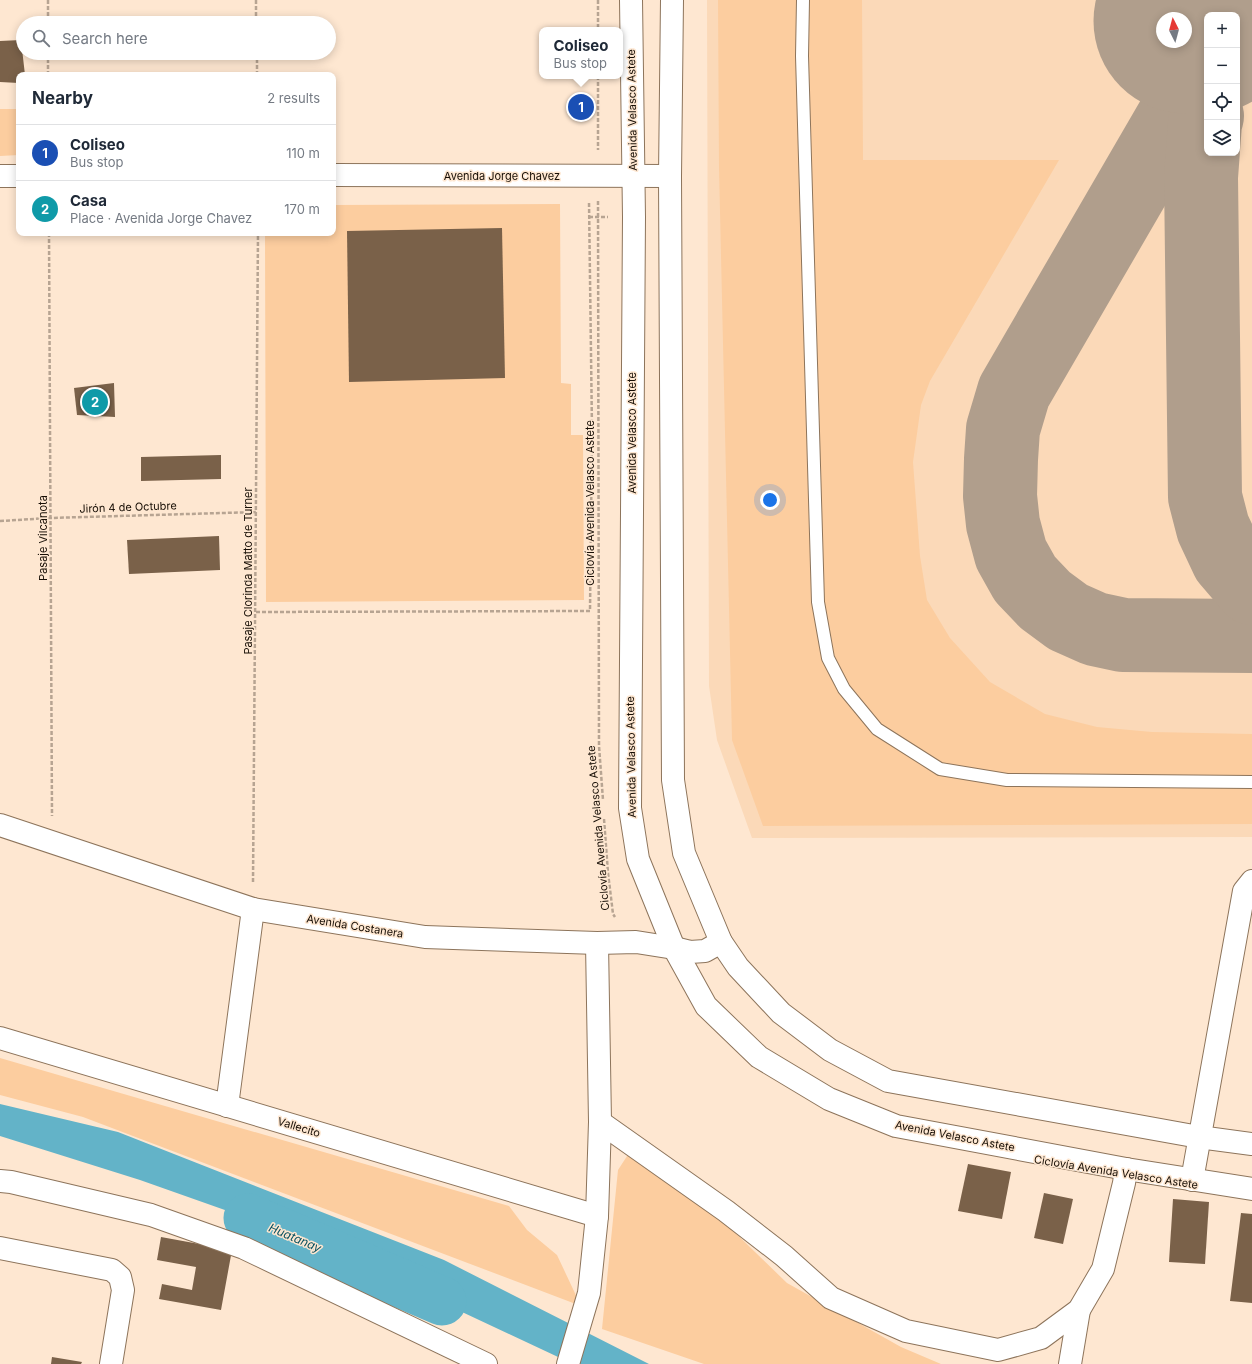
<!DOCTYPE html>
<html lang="en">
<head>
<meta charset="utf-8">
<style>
  :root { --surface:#fff; --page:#f6f6f7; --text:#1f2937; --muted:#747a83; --line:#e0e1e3; --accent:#1f6575 }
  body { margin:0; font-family:Inter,sans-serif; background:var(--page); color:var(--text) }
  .controls { position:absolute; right:12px; top:12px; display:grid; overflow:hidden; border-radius:8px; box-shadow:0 2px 10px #0003 }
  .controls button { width:36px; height:36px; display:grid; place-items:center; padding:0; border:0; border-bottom:1px solid var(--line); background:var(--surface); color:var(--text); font:20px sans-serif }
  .compass { position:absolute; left:1156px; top:12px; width:36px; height:36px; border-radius:50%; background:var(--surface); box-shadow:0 2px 10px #0003; rotate:354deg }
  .you { position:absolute; left:770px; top:500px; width:14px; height:14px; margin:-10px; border:3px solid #fff; border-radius:50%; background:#1a73e8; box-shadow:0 0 0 6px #1a73e833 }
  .badge { display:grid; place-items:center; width:26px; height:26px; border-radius:50%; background:var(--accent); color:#fff; font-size:13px; font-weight:700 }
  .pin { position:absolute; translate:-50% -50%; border:2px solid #fff; box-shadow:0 1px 4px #0006 }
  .popup { position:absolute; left:539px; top:27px; width:84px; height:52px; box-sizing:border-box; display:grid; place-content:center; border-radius:8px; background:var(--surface); filter:drop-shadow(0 1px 3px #0005); font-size:13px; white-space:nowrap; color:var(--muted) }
  .popup b { font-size:15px; color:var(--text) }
  .popup::after { content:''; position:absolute; left:50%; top:100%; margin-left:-8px; border:8px solid transparent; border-top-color:var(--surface) }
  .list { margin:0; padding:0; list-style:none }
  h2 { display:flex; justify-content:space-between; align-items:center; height:52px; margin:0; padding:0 16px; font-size:17px }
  h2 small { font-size:13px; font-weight:400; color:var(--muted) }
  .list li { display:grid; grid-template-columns:26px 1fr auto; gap:12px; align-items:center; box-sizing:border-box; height:56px; padding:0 16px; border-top:1px solid var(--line) }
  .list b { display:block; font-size:15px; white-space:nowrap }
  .list p { margin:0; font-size:13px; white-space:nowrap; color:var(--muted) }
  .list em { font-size:13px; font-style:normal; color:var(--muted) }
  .icon { flex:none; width:22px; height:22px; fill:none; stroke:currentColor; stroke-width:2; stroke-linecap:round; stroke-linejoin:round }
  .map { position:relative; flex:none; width:1252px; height:1364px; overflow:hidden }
  .search { position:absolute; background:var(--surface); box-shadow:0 2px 10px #0003; left:16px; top:16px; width:320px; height:44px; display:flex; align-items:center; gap:10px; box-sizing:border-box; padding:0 14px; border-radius:22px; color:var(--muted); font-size:15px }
  .panel { position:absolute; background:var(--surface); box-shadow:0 2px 10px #0003; left:16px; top:72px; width:320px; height:164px; border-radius:8px }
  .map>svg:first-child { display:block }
</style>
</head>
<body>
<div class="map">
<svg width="1252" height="1364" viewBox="0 0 1252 1364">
  <rect width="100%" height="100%" fill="#fee7d1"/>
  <path fill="#fbd9b8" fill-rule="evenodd" d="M707,0H1252V837L752,838L717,740L709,686ZM1207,15H1237V153H1207ZM1162,18H1186V42H1162Z"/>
  <g fill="#fccd9f">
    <polygon points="718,0 862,0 863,160 1059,160 930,381 921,405 913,462 920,556 927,600 950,638 990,682 1045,714 1097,727 1152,732 1252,734 1252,824 763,826 732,740 719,167"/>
    <polygon points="0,109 19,109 19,155 0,156"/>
    <polygon points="560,204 561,383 571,384 571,435 583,435 584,600 266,602 265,233 333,233 333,205"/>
    <polygon points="0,1058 509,1206 527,1230 557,1255 581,1306 83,1117 0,1095"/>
    <polygon points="631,1150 720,1218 787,1283 901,1347 941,1364 704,1364 602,1329 618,1170"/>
  </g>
  <polygon fill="#63b3c8" points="0,1104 118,1132 444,1260 649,1364 573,1364 364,1266 239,1215 140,1180 0,1136"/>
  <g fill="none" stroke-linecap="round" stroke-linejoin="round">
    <polyline stroke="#63b3c8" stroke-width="49" points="248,1218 442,1301"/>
    <g stroke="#b09e8c" stroke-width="74">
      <polyline points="1237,59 1241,54 1252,47"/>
      <polyline points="1207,88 1195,94 1176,113 1014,392 1003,429 1001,459 1000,496 1003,524 1011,554 1025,579 1045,600 1068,617 1095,629 1123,635 1252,636"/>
      <polyline points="1207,116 1205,123 1201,177 1205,497 1213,528 1228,560 1252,588"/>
    </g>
    <polyline stroke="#b09e8c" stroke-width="185" points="1186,21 1207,21"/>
  </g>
  <g fill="#7a6149">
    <polygon points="21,40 25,75 19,75 19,83 0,82 0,41"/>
    <polygon points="502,228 505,378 349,382 347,231"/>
    <polygon points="114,383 115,417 77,415 74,388"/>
    <polygon points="221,455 221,479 141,481 141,457"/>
    <polygon points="219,536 220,570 129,574 127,540"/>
    <polygon points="968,1164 1011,1172 1002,1219 958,1211"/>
    <polygon points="1044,1193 1073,1199 1063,1244 1034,1238"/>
    <polygon points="1173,1199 1209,1202 1205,1264 1169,1262"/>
    <polygon points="1241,1213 1252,1214 1252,1303 1230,1301"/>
    <polygon points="161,1237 232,1250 221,1310 159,1299 162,1284 192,1290 196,1267 157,1260"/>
    <polygon points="52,1357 82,1362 81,1364 51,1364"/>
  </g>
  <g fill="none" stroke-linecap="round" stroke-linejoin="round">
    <defs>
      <polyline id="lane" points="803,0 802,56 818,602 828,658 844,689 877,729 940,769 1007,780 1252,782"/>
      <g id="street">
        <polyline points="0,825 253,909 425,937 597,943 636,942 674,948 690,952 705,951 721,942"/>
        <polyline points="0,1038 597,1216"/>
        <polyline points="227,1106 253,909"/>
        <polyline points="600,1122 726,1211 784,1256 831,1298 906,1331 998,1350 1041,1338 1079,1310 1103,1269 1124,1183 1126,1169"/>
        <polyline points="1192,1180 1244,891 1252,881"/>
        <polyline points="0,1181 11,1182 151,1215 244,1248 486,1364"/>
        <polyline points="0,1248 112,1270 120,1277 123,1290 111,1364"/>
        <polyline points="568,1364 589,1293 597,1216 600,1122 597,943"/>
        <polyline points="1070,1364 1079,1310"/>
      </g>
      <g id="secondary">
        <polyline points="333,175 670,176"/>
        <polyline points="0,176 19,176"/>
      </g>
      <g id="highway">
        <polyline points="631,0 634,217 630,808 638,859 674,948 706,1006 759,1057 829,1099 896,1126 1126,1169 1252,1189"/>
        <polyline points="672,0 670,176 673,780 684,853 721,942 738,967 781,1013 830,1050 888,1081 1199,1137 1252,1144"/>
      </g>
    </defs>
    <use href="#lane" stroke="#8d745b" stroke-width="14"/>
    <use href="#street" stroke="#8d745b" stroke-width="24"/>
    <use href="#secondary" stroke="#8d745b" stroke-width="24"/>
    <use href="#highway" stroke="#8d745b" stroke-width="24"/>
    <g stroke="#b7a492" stroke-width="2.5" stroke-dasharray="4 2" stroke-linecap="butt">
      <polyline points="48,0 48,23"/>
      <polyline points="256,0 256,23"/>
      <polyline points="598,0 598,30"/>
      <polyline points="48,53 48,75"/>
      <polyline points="257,53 257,75"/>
      <polyline points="598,76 598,150"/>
      <polyline points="598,201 599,746 603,800"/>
      <polyline points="589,217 608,217"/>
      <polyline points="49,233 52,816"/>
      <polyline points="0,521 50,518 257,512"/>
      <polyline points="256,612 590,611 592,430 589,201"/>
      <polyline points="604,819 608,873 613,914 615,917"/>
      <polyline points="253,882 258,233"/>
    </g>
    <use href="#lane" stroke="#fff" stroke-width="12"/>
    <use href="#street" stroke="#fff" stroke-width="22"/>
    <use href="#secondary" stroke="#fff" stroke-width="22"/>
    <use href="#highway" stroke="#fff" stroke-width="22"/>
  </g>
  <g text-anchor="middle" stroke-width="3" stroke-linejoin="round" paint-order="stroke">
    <g font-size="11" fill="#170e05" stroke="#fee7d1">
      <text transform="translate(632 110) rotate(-91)" y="4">Avenida Velasco Astete</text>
      <text x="502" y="180">Avenida Jorge Chavez</text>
      <text transform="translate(632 433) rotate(-90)" y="4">Avenida Velasco Astete</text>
      <text transform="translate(590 503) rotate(-90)" y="4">Ciclovía Avenida Velasco Astete</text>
      <text transform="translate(128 507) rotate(-2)" y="4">Jirón 4 de Octubre</text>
      <text transform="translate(43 538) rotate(-90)" y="4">Pasaje Vilcanota</text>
      <text transform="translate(248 571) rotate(-90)" y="4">Pasaje Clorinda Matto de Turner</text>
      <text transform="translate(631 757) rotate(-91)" y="4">Avenida Velasco Astete</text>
      <text transform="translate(598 828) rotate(-95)" y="4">Ciclovía Avenida Velasco Astete</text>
      <text transform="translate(355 926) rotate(9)" y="4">Avenida Costanera</text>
      <text transform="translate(299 1127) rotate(17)" y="4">Vallecito</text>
      <text transform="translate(955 1136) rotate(11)" y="4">Avenida Velasco Astete</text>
      <text transform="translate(1116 1172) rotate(9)" y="4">Ciclovía Avenida Velasco Astete</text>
    </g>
    <g font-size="12" font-style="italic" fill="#095160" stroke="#fee7d1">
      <text transform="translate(295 1238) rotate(23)" y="4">Huatanay</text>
    </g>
  </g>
</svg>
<div class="controls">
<button>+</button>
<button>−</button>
<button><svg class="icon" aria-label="locate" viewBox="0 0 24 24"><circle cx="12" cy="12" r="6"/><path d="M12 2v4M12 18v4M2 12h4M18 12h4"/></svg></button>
<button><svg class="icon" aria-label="layers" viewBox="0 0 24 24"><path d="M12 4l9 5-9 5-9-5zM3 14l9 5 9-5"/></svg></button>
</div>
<svg class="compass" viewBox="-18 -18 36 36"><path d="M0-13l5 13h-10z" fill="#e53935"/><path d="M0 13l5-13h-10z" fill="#747a83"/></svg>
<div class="you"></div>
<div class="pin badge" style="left:581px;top:107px;background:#1a4fb4">1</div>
<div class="popup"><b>Coliseo</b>Bus stop</div>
<div class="pin badge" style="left:95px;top:402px;background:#0f9aa8">2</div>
<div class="search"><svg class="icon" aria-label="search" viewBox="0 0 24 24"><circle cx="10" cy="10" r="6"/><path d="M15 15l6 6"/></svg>Search here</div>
<section class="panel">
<h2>Nearby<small>2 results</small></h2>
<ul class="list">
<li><span class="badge" style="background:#1a4fb4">1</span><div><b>Coliseo</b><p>Bus stop</p></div><em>110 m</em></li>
<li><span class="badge" style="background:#0f9aa8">2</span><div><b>Casa</b><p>Place · Avenida Jorge Chavez</p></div><em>170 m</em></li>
</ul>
</section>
</div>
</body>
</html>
